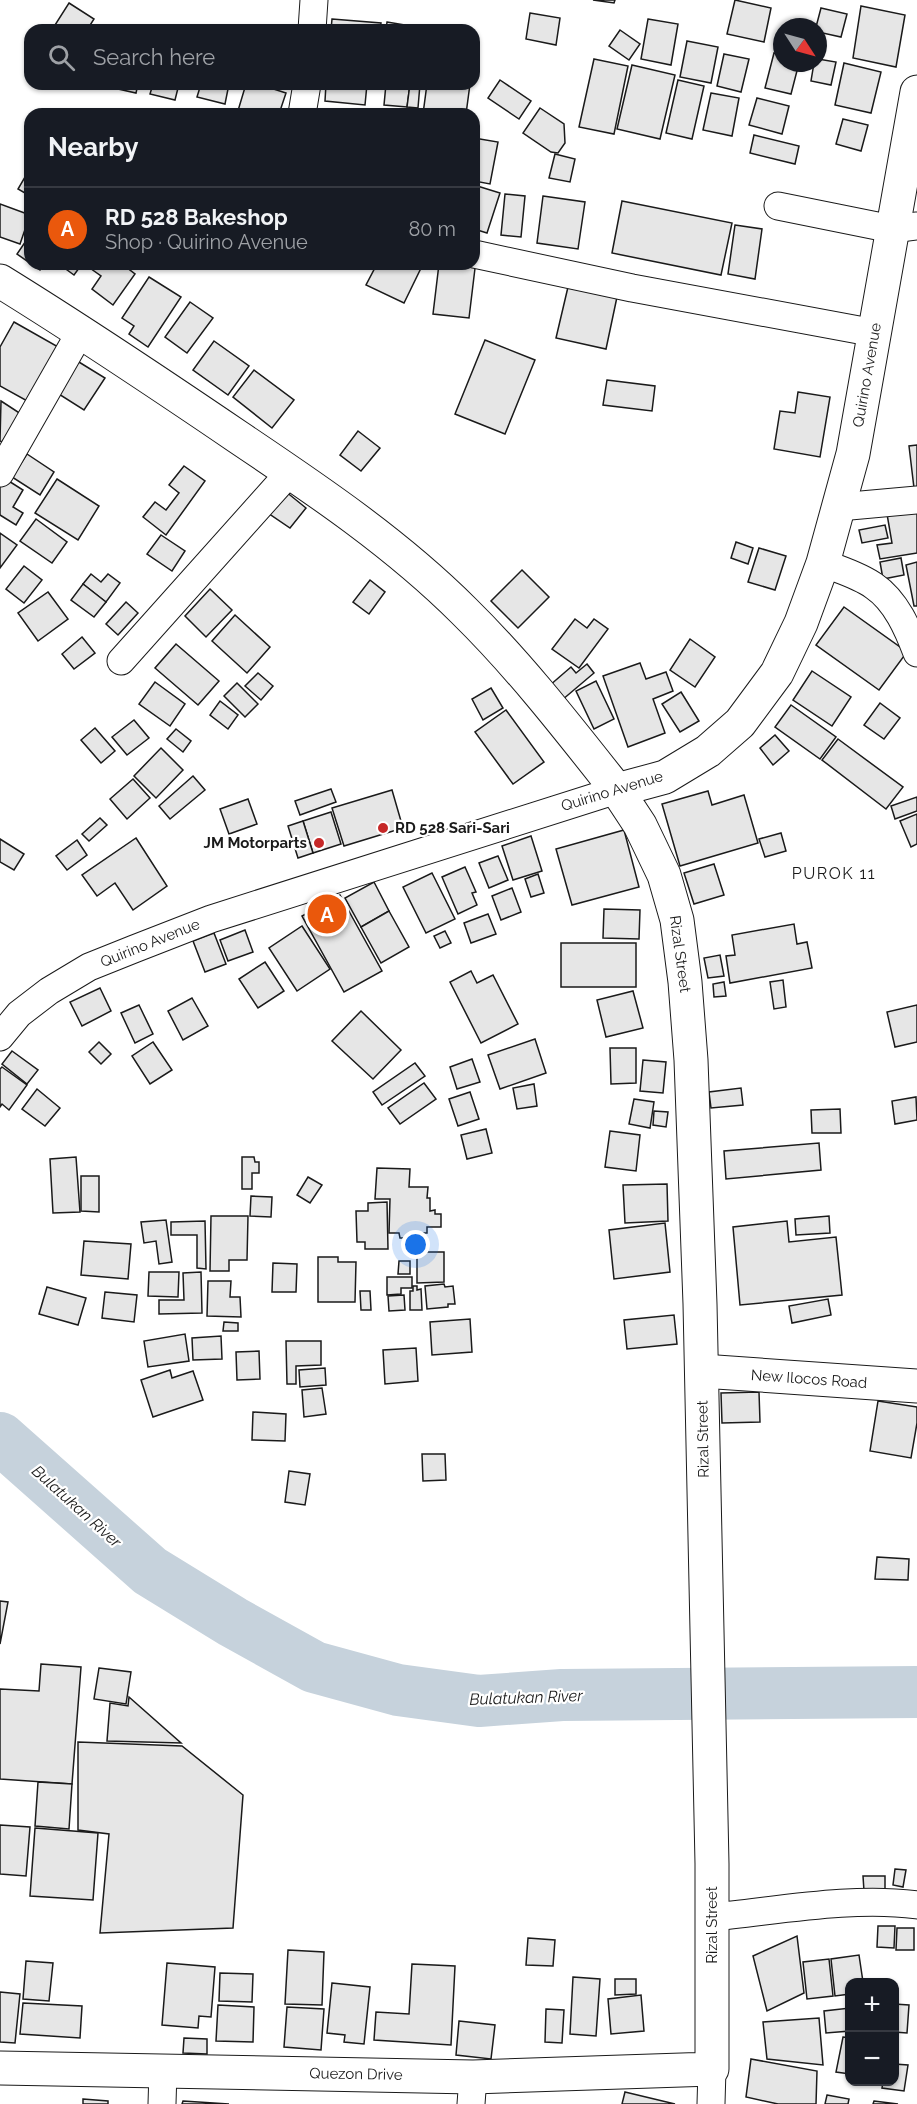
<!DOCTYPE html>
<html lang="en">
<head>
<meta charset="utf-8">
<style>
  :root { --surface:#171b24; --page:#242831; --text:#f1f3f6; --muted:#9ea1a6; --line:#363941; --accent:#ea580c }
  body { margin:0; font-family:Raleway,sans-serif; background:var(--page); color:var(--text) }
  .controls { position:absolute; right:18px; bottom:18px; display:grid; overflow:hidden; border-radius:12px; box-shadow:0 2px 4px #0004 }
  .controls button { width:54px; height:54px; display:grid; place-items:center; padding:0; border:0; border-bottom:2px solid var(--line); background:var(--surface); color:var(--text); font:30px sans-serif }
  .compass { position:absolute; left:773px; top:18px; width:54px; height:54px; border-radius:50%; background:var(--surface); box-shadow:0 2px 4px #0004; rotate:126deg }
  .you { position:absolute; left:416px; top:1245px; width:21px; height:21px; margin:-15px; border:4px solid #fff; border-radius:50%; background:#1a73e8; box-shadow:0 0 0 9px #1a73e833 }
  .badge { display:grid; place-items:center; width:39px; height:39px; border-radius:50%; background:var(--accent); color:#fff; font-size:20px; font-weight:700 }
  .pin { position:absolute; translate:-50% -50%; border:3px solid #fff; box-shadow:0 2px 6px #0006 }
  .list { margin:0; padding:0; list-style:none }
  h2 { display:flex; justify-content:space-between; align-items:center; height:78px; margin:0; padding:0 24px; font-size:26px }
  h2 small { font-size:20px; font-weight:400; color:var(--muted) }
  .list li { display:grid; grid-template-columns:39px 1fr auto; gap:18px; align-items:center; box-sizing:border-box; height:84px; padding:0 24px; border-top:2px solid var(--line) }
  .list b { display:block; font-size:22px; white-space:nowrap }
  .list p { margin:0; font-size:20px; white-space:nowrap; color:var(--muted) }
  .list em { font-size:20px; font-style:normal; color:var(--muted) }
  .icon { flex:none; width:33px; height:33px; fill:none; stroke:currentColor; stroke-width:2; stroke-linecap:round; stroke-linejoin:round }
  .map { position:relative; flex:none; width:917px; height:2104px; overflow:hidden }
  .search { position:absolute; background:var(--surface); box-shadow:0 2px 4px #0004; left:24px; top:24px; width:456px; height:66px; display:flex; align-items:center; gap:15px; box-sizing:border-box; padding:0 21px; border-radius:18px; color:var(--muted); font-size:22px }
  .panel { position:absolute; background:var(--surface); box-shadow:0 2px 4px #0004; left:24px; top:108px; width:456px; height:162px; border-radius:18px }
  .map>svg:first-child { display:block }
</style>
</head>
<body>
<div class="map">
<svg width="917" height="2104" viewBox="0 0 917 2104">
  <rect width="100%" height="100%" fill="#fff"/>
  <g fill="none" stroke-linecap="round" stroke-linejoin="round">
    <polyline stroke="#c6d2dc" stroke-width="52" points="0,1438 150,1571 233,1622 314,1667 398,1690 479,1701 562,1695 917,1692"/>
  </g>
  <g fill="#e6e6e6" stroke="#1a1a1a" stroke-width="1.5">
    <polygon points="593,0 615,0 614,3"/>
    <polygon points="735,0 771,8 764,42 727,34"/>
    <polygon points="69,3 94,19 87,30 63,30 55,25"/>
    <polygon points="861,6 905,15 896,67 853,58"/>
    <polygon points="821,8 847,14 841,37 818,32 818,27 816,27"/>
    <polygon points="530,13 560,18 556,45 526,39"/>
    <polygon points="332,19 381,23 380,30 331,30"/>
    <polygon points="648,19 678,24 671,65 641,59"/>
    <polygon points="387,22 423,28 422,30 386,30"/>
    <polygon points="620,30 640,44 629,60 609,46"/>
    <polygon points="687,41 718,47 711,83 680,77"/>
    <polygon points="774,53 782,55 782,63 799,63 791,94 765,88"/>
    <polygon points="724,54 749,59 741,92 717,86"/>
    <polygon points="594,59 628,66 614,134 579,127"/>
    <polygon points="818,59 836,62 831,85 811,81 814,63 818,63"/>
    <polygon points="844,63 881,72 871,113 835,105"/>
    <polygon points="632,65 675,75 660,139 617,129"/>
    <polygon points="500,80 531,101 519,119 488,98"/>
    <polygon points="678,80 704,86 692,139 666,133"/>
    <polygon points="96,84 138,84 136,93"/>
    <polygon points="153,84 179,84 175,100 150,94"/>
    <polygon points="201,84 229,84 225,104 197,97"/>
    <polygon points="246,84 258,84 286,93 279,114 237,114"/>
    <polygon points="326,84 367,84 365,105 325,101"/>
    <polygon points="386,84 410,84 407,107 384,105"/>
    <polygon points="410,84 420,84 418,108 407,107"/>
    <polygon points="427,84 470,84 466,114 423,114"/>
    <polygon points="711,93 739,98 732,136 703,130"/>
    <polygon points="757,98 789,106 782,134 749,125"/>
    <polygon points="540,108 564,124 565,143 558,153 551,152 523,133"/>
    <polygon points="843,119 868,125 861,151 836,144"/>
    <polygon points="754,135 799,146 795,164 750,153"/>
    <polygon points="474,138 498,142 490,184 474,181"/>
    <polygon points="555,154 575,159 570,182 549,178"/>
    <polygon points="25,177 30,180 30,196 18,189"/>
    <polygon points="474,185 500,193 487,233 474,229"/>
    <polygon points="505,194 525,196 521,237 501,235"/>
    <polygon points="543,196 585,202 578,249 537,243"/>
    <polygon points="622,201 732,223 721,275 612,253"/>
    <polygon points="0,204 30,215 20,244 0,237"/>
    <polygon points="735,225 762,229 755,279 728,274"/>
    <polygon points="30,235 30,263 17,254"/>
    <polygon points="476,260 469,318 433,314 439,264 474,264"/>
    <polygon points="31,264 44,264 40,270"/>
    <polygon points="59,264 82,264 74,275"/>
    <polygon points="89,264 122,264 135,274 113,305 92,289 101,276 87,266"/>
    <polygon points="377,264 423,264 404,303 366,285"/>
    <polygon points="149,277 181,297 148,347 129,334 134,326 122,318"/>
    <polygon points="568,287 617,297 606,349 556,338"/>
    <polygon points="190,302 213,318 187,353 165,337"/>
    <polygon points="14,322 60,348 29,402 0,386 0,347"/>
    <polygon points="485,340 535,360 505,434 455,414"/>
    <polygon points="214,341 249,366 228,395 193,370"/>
    <polygon points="74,359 105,378 84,410 54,391"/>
    <polygon points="254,370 294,400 272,428 233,397"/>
    <polygon points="607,380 655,386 652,411 603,405"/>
    <polygon points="798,392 830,397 820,457 774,449 780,411 795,413"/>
    <polygon points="1,401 21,414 2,442 0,441"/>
    <polygon points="358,431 380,448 361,471 340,455"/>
    <polygon points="917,445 917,488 914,488 909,446"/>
    <polygon points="27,454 54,472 40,495 12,477"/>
    <polygon points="184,466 205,481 166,535 143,517 155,502 166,510 179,493 169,485"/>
    <polygon points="4,478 23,490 13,507 23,513 16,525 0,515 0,484"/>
    <polygon points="57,479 99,506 78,540 35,513"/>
    <polygon points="285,491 306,508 290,528 268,513"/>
    <polygon points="917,509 917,553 880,559 877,545 892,543 887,514"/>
    <polygon points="36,519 67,542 52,563 20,541"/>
    <polygon points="885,525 888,538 862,543 859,530"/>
    <polygon points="0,533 17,545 0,568"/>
    <polygon points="161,535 185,551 172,571 147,554"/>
    <polygon points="736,542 753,548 748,564 731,558"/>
    <polygon points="759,548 786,556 775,590 748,582"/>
    <polygon points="901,558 904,575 883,579 880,562"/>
    <polygon points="917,562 917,606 914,606 906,565"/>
    <polygon points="24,566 42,580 24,603 6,589"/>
    <polygon points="522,570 549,597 518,628 491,601"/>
    <polygon points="91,574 101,582 108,574 120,583 106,602 83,584"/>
    <polygon points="370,580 385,592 369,614 353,602"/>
    <polygon points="83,584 106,602 94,617 71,600"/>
    <polygon points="210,589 232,610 206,637 185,616"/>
    <polygon points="48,592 68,619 38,641 18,613"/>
    <polygon points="126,602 138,613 118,635 106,624"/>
    <polygon points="844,607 907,652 879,690 816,645"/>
    <polygon points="235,615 270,647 247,673 212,641"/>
    <polygon points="575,619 587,628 594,619 608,629 579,668 552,649"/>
    <polygon points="82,637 95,653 74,669 62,654"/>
    <polygon points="690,639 715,657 695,687 670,670"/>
    <polygon points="176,644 219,681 198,705 155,668"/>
    <polygon points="640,663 646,679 666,672 673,691 653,699 665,733 628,747 603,676"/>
    <polygon points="587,664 594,673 562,700 549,686 571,667 576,673"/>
    <polygon points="812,671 851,697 832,726 793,700"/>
    <polygon points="258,673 273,686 261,700 245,686"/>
    <polygon points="596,681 614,719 594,729 576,691"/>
    <polygon points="155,682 185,704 170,726 139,704"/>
    <polygon points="237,683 258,704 245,717 224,696"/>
    <polygon points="491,688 503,708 483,720 472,699"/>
    <polygon points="681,692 699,721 680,732 662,704"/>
    <polygon points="220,701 238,715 228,729 210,715"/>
    <polygon points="880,703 900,718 884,739 864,725"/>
    <polygon points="791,705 836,737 820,759 775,727"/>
    <polygon points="506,710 544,762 513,784 475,732"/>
    <polygon points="134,720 149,738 127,755 112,737"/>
    <polygon points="95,728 115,751 101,763 81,740"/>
    <polygon points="176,729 191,741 183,752 167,739"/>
    <polygon points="775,735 789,751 773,765 760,748"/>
    <polygon points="838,739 903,787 886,809 822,760"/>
    <polygon points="161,748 183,770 156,798 134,776"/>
    <polygon points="193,776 205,790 170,819 159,806"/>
    <polygon points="133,779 150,798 127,819 110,799"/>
    <polygon points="331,789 336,802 300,815 295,801"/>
    <polygon points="392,790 403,828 344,846 332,808"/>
    <polygon points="708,791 712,805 744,795 758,843 680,866 662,804"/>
    <polygon points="917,797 917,811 895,819 891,806"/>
    <polygon points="248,799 257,824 229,834 220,809"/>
    <polygon points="331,812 341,844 313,853 303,821"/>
    <polygon points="917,814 917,844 911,847 900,821"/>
    <polygon points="100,818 107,825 89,841 82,834"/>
    <polygon points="303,821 313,853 298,858 288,826"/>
    <polygon points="624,830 639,887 572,905 556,849"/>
    <polygon points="781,833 786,851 765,857 759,839"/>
    <polygon points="531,836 542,871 513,880 502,846"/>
    <polygon points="136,838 167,886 133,910 115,883 97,896 82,875"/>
    <polygon points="0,839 24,854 14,870 0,862"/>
    <polygon points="77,840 87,855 67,870 56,856"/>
    <polygon points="498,856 508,880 489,888 479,863"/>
    <polygon points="714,864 724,895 694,904 684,873"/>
    <polygon points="465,867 476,892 472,893 477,905 458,914 442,877"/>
    <polygon points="432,873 455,919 426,933 403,887"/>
    <polygon points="538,874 544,893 531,897 525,879"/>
    <polygon points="374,882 389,911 361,927 345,898"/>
    <polygon points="512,888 521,912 501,920 492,896"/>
    <polygon points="340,895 382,971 344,992 302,916"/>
    <polygon points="604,909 640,910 639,939 603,938"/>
    <polygon points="389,911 409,947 381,963 361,927"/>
    <polygon points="488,914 496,934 471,943 464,923"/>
    <polygon points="794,924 797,944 807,942 812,968 730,983 726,956 735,955 732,935"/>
    <polygon points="302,926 330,969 297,991 269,948"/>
    <polygon points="245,930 253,952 228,961 220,940"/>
    <polygon points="445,931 451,943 440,948 434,936"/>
    <polygon points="214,933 226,964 205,972 193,941"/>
    <rect x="561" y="943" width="75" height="44"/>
    <polygon points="720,955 724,976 708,978 704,958"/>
    <polygon points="265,962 284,991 258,1008 239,979"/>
    <polygon points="471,971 477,983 493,975 518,1024 481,1043 450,982"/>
    <polygon points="783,980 786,1007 774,1009 770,982"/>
    <polygon points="724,982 726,996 714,997 713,984"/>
    <polygon points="100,988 111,1011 82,1026 70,1002"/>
    <polygon points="633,991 643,1028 606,1037 597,1000"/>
    <polygon points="192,998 208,1026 183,1040 168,1011"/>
    <polygon points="139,1005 153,1034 135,1043 121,1013"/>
    <polygon points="917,1005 917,1042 895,1047 887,1012"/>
    <polygon points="361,1011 401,1050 373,1079 332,1041"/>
    <polygon points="535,1039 546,1073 500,1089 488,1055"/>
    <polygon points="99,1042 111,1054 101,1064 89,1052"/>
    <polygon points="153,1042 172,1070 150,1084 132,1056"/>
    <polygon points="610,1048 636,1048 636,1083 611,1084"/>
    <polygon points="12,1051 38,1070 27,1084 2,1064"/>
    <polygon points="472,1059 480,1082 457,1089 450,1067"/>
    <polygon points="643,1060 666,1062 663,1093 640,1091"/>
    <polygon points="415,1063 425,1076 382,1105 373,1092"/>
    <polygon points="2,1067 27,1085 9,1110 2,1104 0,1107 0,1069"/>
    <polygon points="424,1083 436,1099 400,1124 388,1108"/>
    <polygon points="534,1084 537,1106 517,1109 513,1088"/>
    <polygon points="741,1088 743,1105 711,1108 709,1092"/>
    <polygon points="37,1089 60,1108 45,1126 22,1109"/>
    <polygon points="470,1092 479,1119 458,1126 449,1099"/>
    <polygon points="916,1097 917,1120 895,1124 892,1101"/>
    <polygon points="634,1099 654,1102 650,1128 629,1124"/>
    <polygon points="840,1109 841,1133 812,1133 811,1110"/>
    <polygon points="654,1111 668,1112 666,1127 653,1125"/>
    <polygon points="486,1129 492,1153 467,1159 461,1135"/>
    <polygon points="610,1131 640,1135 636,1171 605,1167"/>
    <polygon points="819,1143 821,1170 726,1179 724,1151"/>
    <polygon points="76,1157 80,1212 53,1213 50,1159"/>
    <polygon points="242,1157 254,1157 255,1162 259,1162 259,1173 252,1173 252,1189 242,1189"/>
    <polygon points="377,1168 410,1169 409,1187 428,1187 427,1198 430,1198 430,1211 435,1210 435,1214 441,1214 441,1227 427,1227 427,1233 421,1233 420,1238 400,1238 399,1233 389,1233 390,1199 375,1199"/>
    <polygon points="81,1176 99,1176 99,1212 81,1211"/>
    <polygon points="308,1177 322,1185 310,1203 297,1195"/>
    <polygon points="667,1184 668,1221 625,1223 623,1185"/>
    <polygon points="251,1196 272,1197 271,1217 250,1216"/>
    <polygon points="387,1202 388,1249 365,1249 365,1242 357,1242 356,1211 368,1211 368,1203"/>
    <polygon points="211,1216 248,1216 247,1260 229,1260 229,1271 210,1271"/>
    <polygon points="829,1216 830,1233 796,1235 795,1219"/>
    <polygon points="166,1220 172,1262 159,1264 156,1241 144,1243 141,1222"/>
    <polygon points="205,1221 206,1269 197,1268 197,1235 171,1235 171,1222"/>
    <polygon points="787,1221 789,1242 836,1237 842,1295 740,1305 733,1227"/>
    <polygon points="665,1223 670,1272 614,1279 609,1230"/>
    <polygon points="84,1241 131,1244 128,1279 81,1275"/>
    <polygon points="417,1252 444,1252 444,1282 417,1283"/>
    <polygon points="318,1257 338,1257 338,1262 356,1262 355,1302 318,1302"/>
    <polygon points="399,1261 410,1261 410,1274 398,1274"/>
    <polygon points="273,1263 297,1264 296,1292 272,1292"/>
    <polygon points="149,1272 179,1272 178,1297 148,1296"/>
    <polygon points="201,1272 202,1313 159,1314 159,1300 184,1300 183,1273"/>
    <polygon points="387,1277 412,1277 412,1288 401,1288 401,1294 387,1295"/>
    <polygon points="208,1281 231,1281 230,1297 240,1297 241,1317 207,1316"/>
    <polygon points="444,1284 445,1287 453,1286 455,1304 448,1304 448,1307 427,1309 425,1286"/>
    <polygon points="413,1286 417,1286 417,1290 421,1289 422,1310 410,1310 410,1291 413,1291"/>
    <polygon points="47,1287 86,1298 78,1325 39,1314"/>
    <polygon points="360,1291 370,1291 371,1310 361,1310"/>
    <polygon points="105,1292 137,1295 134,1322 102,1318"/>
    <polygon points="404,1295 405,1310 389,1311 388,1296"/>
    <polygon points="828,1299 831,1315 792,1323 789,1306"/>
    <polygon points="674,1315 677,1344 627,1349 624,1320"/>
    <polygon points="470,1319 472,1352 432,1355 430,1322"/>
    <polygon points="224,1322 238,1323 238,1331 223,1331"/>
    <polygon points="185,1334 189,1361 148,1367 144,1341"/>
    <polygon points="221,1336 222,1359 193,1360 192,1338"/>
    <polygon points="286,1341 321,1341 321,1365 296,1366 296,1384 287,1384"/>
    <polygon points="416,1348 418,1381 385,1384 383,1350"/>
    <polygon points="259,1351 260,1379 237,1380 236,1352"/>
    <polygon points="325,1368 326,1385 300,1387 299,1370"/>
    <polygon points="170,1370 172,1378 193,1371 203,1400 153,1417 141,1380"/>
    <polygon points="322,1388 326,1414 304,1417 302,1390"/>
    <polygon points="759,1392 760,1422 722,1423 721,1393"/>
    <polygon points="878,1401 917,1407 917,1423 911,1458 870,1451"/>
    <polygon points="253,1412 286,1414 285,1441 252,1440"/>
    <polygon points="422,1454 445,1454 446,1480 423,1481"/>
    <polygon points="289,1471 310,1474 305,1505 285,1502"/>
    <polygon points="877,1557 909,1559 908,1580 875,1579"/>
    <polygon points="0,1601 8,1602 0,1644"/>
    <polygon points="41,1664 81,1667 72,1784 0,1779 0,1689 39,1691"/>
    <polygon points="99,1668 131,1672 126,1704 94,1699"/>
    <polygon points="129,1697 181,1743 107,1741 110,1703 128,1706"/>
    <polygon points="78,1742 182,1746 243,1795 233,1928 100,1933 109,1834 78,1830"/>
    <polygon points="38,1782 72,1784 69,1829 35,1826"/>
    <polygon points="0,1825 30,1827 26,1876 0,1874"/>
    <polygon points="35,1828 98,1833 93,1900 30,1896"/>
    <polygon points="895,1869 906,1870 903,1887 893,1885"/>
    <polygon points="863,1876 885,1876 885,1890 864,1891"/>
    <polygon points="878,1926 895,1926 894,1948 877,1947"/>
    <polygon points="897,1928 914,1928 914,1950 896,1950"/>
    <polygon points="797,1936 804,1993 767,2011 753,1956"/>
    <polygon points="528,1938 555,1940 553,1966 526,1965"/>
    <polygon points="288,1950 324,1952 322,2005 285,2004"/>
    <polygon points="859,1955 863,1982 850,1982 850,1994 835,1996 831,1959"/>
    <polygon points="829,1959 833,1996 807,1999 803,1962"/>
    <polygon points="26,1961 53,1963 49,2001 23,1999"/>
    <polygon points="167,1963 215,1967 211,2017 199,2016 198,2028 162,2025"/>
    <polygon points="412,1964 455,1966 451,2045 374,2040 376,2012 409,2014"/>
    <polygon points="220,1973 253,1974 252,2002 219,2001"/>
    <polygon points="573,1977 600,1979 596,2036 570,2034"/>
    <polygon points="615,1979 636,1979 636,1994 615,1995"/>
    <polygon points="332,1983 370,1987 364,2044 344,2042 345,2035 327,2033"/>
    <polygon points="0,1992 20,1994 15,2043 0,2042"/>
    <polygon points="641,1995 644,2031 611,2034 608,1999"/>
    <polygon points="23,2003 82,2006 80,2038 20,2034"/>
    <polygon points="894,2004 909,2005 907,2033 894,2032"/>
    <polygon points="218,2005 254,2007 253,2042 216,2041"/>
    <polygon points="287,2007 324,2009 321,2050 284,2047"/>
    <polygon points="850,2008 850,2031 826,2033 824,2011"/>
    <polygon points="546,2009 564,2010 562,2043 545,2042"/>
    <polygon points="819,2018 823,2065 767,2059 763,2022"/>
    <polygon points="459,2021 495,2025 491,2059 456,2055"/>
    <polygon points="843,2037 850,2038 850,2074 836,2072"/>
    <polygon points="184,2038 207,2039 207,2054 183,2053"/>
    <polygon points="751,2059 817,2071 816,2104 778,2104 746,2097"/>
    <polygon points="894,2064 908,2065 904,2091 882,2088 883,2082 894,2082"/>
    <polygon points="625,2092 675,2104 622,2104"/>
    <polygon points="827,2095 849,2099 848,2104 825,2104"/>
    <polygon points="83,2099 108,2101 108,2104 83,2104"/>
    <polygon points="183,2101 229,2104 182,2104"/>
    <polygon points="874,2101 898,2104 873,2104"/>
  </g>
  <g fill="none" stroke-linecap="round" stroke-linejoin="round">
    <defs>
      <g id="minor">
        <polyline points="312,30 314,0"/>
        <polyline points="302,114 307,84"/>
        <polyline points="778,206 892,229 917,226"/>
        <polyline points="474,254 632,288 875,333"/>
        <polyline points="0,473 81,331"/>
        <polyline points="839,507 917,500"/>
        <path d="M823,563C840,570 859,575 874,586C896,601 908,629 917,653"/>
        <polyline points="121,661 290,472"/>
        <polyline points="0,1037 19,1014 49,991 89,967 134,949 211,919 617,790"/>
        <path d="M712,1917C776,1911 853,1896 917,1905"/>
        <polyline points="162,2104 163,2071"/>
        <polyline points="471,2104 473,2077"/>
        <polyline points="711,2104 712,2069"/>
      </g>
      <g id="tertiary">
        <path d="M0,281C81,331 160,384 238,437C317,490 397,544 464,611C520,666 568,728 617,790"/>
        <polyline points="702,1371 917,1386"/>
      </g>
      <polyline id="secondary" points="0,2068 473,2077 712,2069 712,1864 700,1304 691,1060 685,982 677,920 664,875 640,825 617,790 665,777 708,751 740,723 777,673 801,623 823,563 853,454 917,92"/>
    </defs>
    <use href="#minor" stroke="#1a1a1a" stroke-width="29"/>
    <use href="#tertiary" stroke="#1a1a1a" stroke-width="35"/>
    <use href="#secondary" stroke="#1a1a1a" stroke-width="35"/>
    <use href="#minor" stroke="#fff" stroke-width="27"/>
    <use href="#tertiary" stroke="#fff" stroke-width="33"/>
    <use href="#secondary" stroke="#fff" stroke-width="33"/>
  </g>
  <g fill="#c62828" stroke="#fff" stroke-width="2">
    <circle cx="383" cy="828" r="6"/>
    <circle cx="319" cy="843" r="6"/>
  </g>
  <g text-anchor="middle" stroke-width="4.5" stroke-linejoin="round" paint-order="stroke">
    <g font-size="15" fill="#1a1a1a" stroke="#fff">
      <text transform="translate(867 375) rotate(-80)" y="5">Quirino Avenue</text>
      <text transform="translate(612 791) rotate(-17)" y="5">Quirino Avenue</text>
      <text transform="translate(150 943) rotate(-22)" y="5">Quirino Avenue</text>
      <text transform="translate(680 954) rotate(82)" y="5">Rizal Street</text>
      <text transform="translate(809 1379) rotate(4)" y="5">New Ilocos Road</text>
      <text transform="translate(703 1439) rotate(-91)" y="5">Rizal Street</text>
      <text transform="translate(712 1925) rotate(-90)" y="5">Rizal Street</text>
      <text transform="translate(356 2074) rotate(1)" y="5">Quezon Drive</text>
    </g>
    <g font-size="15" font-weight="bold" fill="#1a1a1a" stroke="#fff" text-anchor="start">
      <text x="395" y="833">RD 528 Sari-Sari</text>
      <text x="307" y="848" text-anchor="end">JM Motorparts</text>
    </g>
    <g font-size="16" letter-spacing="1.5" fill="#1a1a1a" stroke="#fff">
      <text x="834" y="879">PUROK 11</text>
    </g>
    <g font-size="16" font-style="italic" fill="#1a1a1a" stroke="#fff">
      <text transform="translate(77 1506) rotate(42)" y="6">Bulatukan River</text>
      <text transform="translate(526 1697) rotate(-2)" y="6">Bulatukan River</text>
    </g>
  </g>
</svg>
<div class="controls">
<button>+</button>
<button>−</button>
</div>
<svg class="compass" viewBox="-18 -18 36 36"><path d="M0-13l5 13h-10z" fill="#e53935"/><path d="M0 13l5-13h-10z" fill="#9ea1a6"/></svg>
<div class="you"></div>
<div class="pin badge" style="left:327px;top:914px">A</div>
<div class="search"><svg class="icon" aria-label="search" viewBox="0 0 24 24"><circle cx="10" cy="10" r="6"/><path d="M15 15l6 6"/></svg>Search here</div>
<section class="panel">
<h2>Nearby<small></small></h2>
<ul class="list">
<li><span class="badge">A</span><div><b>RD 528 Bakeshop</b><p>Shop · Quirino Avenue</p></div><em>80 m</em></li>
</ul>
</section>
</div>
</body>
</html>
